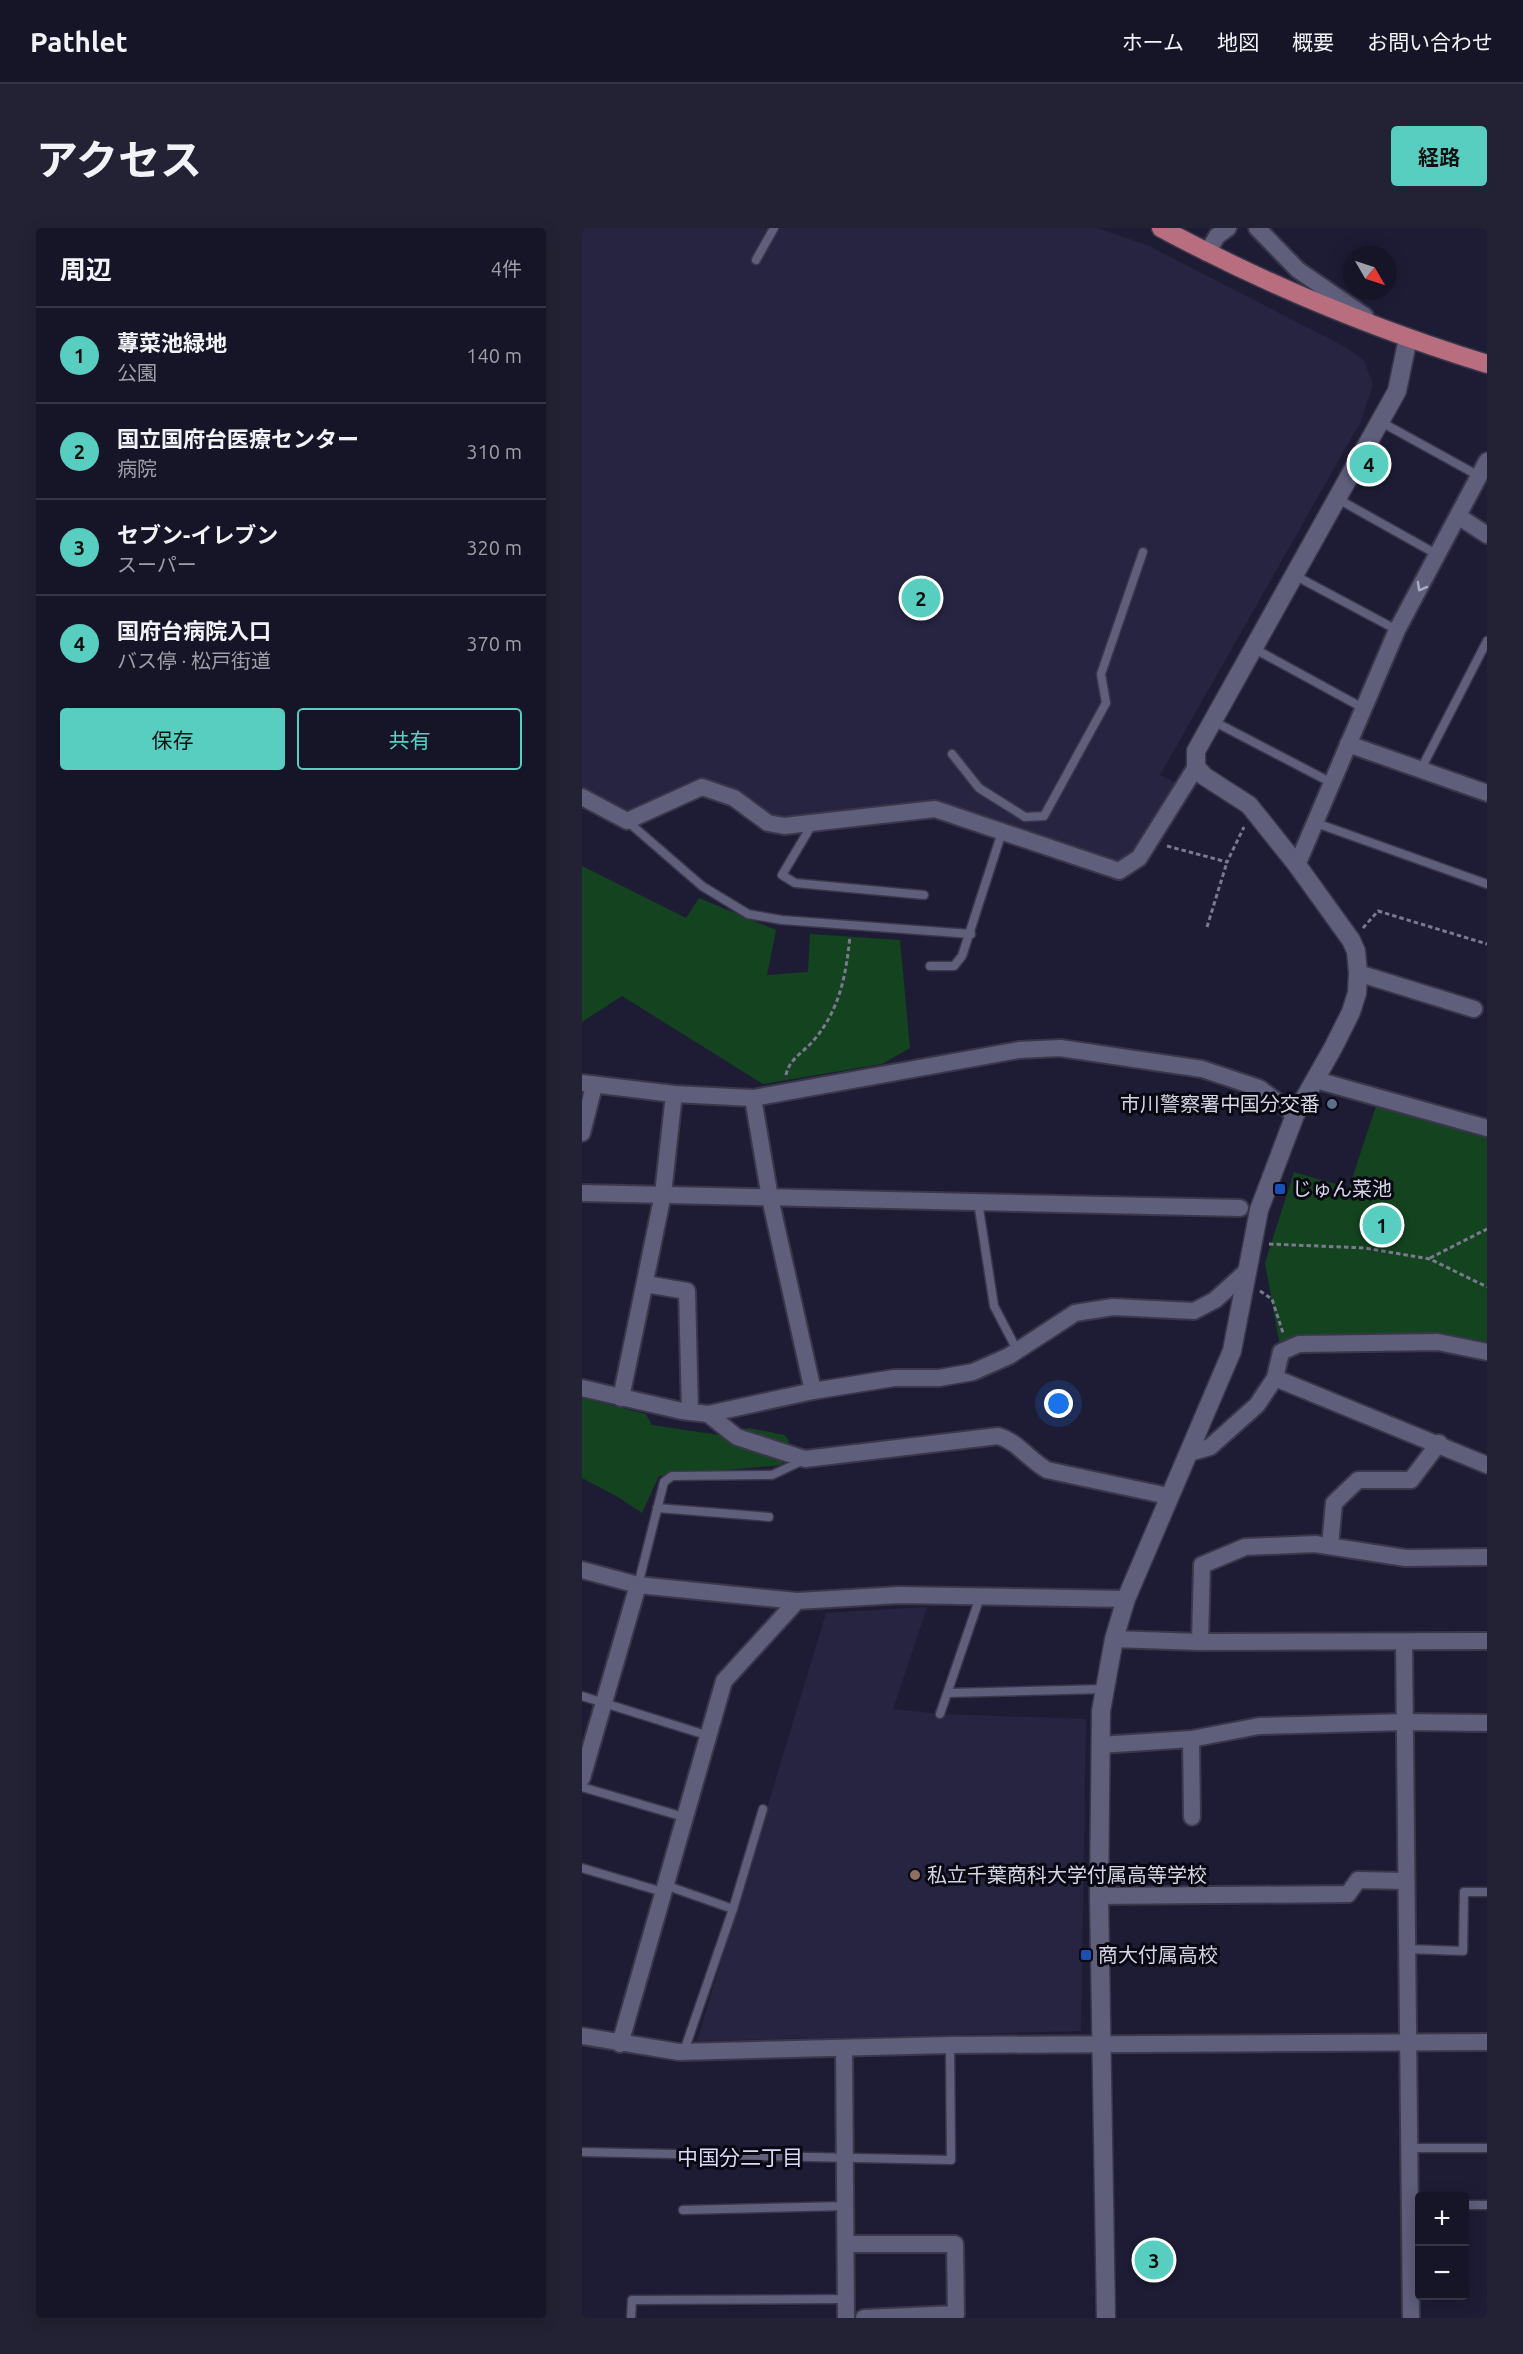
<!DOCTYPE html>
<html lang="ja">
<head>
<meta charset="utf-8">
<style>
  :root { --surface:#161528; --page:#232234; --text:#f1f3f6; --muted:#9e9fa8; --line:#353445; --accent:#58cec0 }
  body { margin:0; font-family:Ubuntu,"Noto Sans JP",sans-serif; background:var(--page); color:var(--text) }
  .controls { position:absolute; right:18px; bottom:18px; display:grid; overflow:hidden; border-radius:6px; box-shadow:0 3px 15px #0003 }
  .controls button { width:54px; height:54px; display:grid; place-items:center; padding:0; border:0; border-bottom:2px solid var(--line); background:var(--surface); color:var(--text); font:30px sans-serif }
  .compass { position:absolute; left:761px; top:18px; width:54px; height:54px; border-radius:50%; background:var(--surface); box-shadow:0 3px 15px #0003; rotate:129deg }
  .you { position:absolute; left:477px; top:1176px; width:21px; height:21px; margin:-15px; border:4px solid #fff; border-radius:50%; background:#1a73e8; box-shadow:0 0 0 9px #1a73e833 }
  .badge { display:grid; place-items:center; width:39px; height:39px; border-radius:50%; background:var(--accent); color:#111; font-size:20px; font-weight:700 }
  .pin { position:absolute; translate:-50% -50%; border:3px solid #fff; box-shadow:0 2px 6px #0006 }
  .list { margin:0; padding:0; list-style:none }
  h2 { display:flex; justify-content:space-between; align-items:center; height:78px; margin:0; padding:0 24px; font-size:26px }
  h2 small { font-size:20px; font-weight:400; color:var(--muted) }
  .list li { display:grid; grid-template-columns:39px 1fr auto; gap:18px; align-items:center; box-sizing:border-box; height:96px; padding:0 24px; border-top:2px solid var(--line) }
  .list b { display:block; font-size:22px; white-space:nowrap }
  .list p { margin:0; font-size:20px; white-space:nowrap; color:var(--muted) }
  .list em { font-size:20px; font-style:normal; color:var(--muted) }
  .actions { display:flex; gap:12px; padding:18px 24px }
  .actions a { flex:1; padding:14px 0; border:2px solid var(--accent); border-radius:6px; text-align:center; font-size:21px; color:var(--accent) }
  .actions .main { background:var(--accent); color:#111 }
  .map { position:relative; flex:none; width:905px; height:2090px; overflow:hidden; border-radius:6px }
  header { display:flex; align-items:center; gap:36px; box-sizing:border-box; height:84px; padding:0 30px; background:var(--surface); border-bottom:2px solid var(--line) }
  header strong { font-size:28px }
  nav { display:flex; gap:33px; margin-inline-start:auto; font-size:21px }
  .intro { display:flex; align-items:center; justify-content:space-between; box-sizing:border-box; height:144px; padding:0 36px }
  h1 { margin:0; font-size:42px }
  .button { padding:15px 27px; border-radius:6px; background:var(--accent); color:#111; font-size:21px; font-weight:700 }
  main { display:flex; gap:36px; padding:0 36px }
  aside { flex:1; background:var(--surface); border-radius:6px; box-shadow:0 3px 15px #0003 }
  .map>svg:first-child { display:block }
</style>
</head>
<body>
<header>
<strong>Pathlet</strong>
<nav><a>ホーム</a><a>地図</a><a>概要</a><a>お問い合わせ</a></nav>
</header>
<div class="intro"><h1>アクセス</h1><a class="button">経路</a></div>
<main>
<aside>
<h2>周辺<small>4件</small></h2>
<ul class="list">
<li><span class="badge">1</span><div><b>蓴菜池緑地</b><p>公園</p></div><em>140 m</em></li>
<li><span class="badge">2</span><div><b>国立国府台医療センター</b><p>病院</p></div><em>310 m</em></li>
<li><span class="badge">3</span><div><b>セブン-イレブン</b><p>スーパー</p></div><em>320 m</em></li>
<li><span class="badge">4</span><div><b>国府台病院入口</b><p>バス停 · 松戸街道</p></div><em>370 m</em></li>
</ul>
<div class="actions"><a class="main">保存</a><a>共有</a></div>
</aside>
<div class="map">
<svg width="905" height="2090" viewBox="0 0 905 2090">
  <rect width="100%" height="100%" fill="#1e1c35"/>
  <g fill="#272442">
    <polygon points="0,0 515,0 567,18 765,120 782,133 791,156 779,193 578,547 594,555 557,622 544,632 528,634 353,575 204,592 187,588 128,554 46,588 0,563"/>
    <polygon points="345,1379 311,1481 358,1486 504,1491 499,1803 115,1813 244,1385"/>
  </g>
  <g fill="#144320">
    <polygon points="0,638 104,690 117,670 194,702 185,747 226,744 228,706 318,712 328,820 300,836 181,856 40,768 0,794"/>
    <polygon points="794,878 905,910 905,1124 717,1116 699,1124 683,1035 712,944 767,960"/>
    <polygon points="0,1170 64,1186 70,1197 144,1208 167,1200 202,1207 207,1212 200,1237 77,1248 60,1285 36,1269 0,1250"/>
  </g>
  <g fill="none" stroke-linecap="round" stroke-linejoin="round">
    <defs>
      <g id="lane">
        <polyline points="174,32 192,0"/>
        <polyline points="799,194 897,248"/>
        <polyline points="756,271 856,327"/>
        <polyline points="712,347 815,402"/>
        <polyline points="671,420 781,480"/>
        <polyline points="631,493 750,555"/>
        <polyline points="370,526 397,560 443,589 462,588 524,475 519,446 561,324"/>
        <polyline points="839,541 905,413"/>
        <polyline points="45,593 120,658 166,686 200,692 389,706"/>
        <polyline points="231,595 200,647 213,655 342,667"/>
        <polyline points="734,595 905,656"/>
        <polyline points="348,738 372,738 380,728 420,604"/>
        <polyline points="396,974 412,1078 435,1122"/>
        <polyline points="75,1280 187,1289"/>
        <polyline points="56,1357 82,1254 90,1248 190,1247 222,1232"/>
        <polyline points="366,1465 522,1461"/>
        <polyline points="0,1468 127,1508"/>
        <polyline points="358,1486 398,1369"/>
        <polyline points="0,1559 102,1589"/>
        <polyline points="0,1640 81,1664"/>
        <polyline points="83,1657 151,1681"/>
        <polyline points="825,1721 881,1723 882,1664 905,1664"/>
        <polyline points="102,1823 151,1681 181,1581"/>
        <polyline points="827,1920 905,1920"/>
        <polyline points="0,1924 369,1932 368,1817"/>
        <polyline points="882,1977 905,1977"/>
        <polyline points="101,1982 263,1978"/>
        <polyline points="49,2090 50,2072 264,2071"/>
      </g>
      <g id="street">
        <polyline points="675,0 716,42 783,88"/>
        <polyline points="625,25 635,8 646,0"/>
        <polyline points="876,288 905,307"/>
        <polyline points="766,516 905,565"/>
        <polyline points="0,569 45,593 120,559 152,570 186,595 202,598 353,581 537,643 557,630 614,539"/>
        <polyline points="715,637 815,402 905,233"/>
        <polyline points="776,745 892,781"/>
        <polyline points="734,852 905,900"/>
        <polyline points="0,855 92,866 171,870 437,822 478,820 620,841 677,860 713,887"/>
        <polyline points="171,870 188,970 231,1163"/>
        <polyline points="0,905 12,858"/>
        <polyline points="0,965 658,980"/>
        <polyline points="63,1056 105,1063 108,1184"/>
        <polyline points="693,1150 905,1237"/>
        <polyline points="0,1160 100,1183 126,1186 231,1163 312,1150 357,1150 391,1144 427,1128 493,1085 531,1079 612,1083 633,1072 666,1042"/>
        <polyline points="39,1170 81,966 92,866"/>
        <path d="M126,1186L155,1209L223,1231L416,1208C435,1213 447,1232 465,1242L586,1268"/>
        <polyline points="607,1225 628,1219 675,1177 693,1150 699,1124 717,1116 856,1114 905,1124"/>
        <polyline points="748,1318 752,1275 776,1252 829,1252 857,1215"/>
        <polyline points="0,1342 56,1357 215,1373"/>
        <polyline points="532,1411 618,1414 905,1413"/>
        <polyline points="618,1414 620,1337 663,1319 733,1316 824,1330 905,1329"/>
        <polyline points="822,1414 829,2090"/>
        <polyline points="518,1517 609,1511"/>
        <polyline points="0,1550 56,1357"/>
        <polyline points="610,1589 609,1511 677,1498 823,1494 905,1495"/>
        <polyline points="517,1668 766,1666 776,1652 824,1653"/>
        <polyline points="0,1808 97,1824 368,1817 905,1814"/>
        <polyline points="38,1816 142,1453 215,1373 317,1367 544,1371"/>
        <polyline points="262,1820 264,2090"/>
        <polyline points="264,2016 373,2016 374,2086 282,2090"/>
      </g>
      <polyline id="secondary" points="524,2090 517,1668 519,1483 532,1411 544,1371 650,1123 677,982 713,887 751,820 769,784 775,765 776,745 774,723 769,712 715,637 667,577 622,548 614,539 614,523 815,163 826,110"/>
      <path id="primary" d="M579,0C683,56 792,101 905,136"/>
    </defs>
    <use href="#lane" stroke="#3a374b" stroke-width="11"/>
    <use href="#street" stroke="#3a374b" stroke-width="20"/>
    <use href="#secondary" stroke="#3a374b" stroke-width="21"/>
    <use href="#primary" stroke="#3a374b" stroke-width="21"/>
    <g stroke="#7a798e" stroke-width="3" stroke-dasharray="4.5 3" stroke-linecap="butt">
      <polyline points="585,618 645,634 662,599"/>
      <polyline points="625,699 645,634"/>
      <polyline points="781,700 796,683 905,716"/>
      <path d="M204,847C207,831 222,824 232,812C258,781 264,747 268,708"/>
      <polyline points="687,1016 783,1020 848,1031 905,1059"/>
      <polyline points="848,1030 905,1001"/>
      <polyline points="678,1063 690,1071 701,1105"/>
    </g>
    <use href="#lane" stroke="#5f5e7b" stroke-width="8"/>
    <use href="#street" stroke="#5f5e7b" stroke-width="16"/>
    <use href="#secondary" stroke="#5f5e7b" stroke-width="18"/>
    <use href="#primary" stroke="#b86e7e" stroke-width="18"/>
  </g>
  <defs><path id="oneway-chevron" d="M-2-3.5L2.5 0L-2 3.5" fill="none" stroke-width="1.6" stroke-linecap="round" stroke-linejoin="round" transform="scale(1.5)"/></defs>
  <use stroke="#ababc0" href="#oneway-chevron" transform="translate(839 359) rotate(119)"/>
  <circle fill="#5c6f8a" stroke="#090813" stroke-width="2" cx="750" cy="876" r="6"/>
  <g fill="#1a4fb4" stroke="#090813" stroke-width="2">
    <rect x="692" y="955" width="12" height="12" rx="3"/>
    <rect x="498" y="1721" width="12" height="12" rx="3"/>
  </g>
  <circle fill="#8d6e63" stroke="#090813" stroke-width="2" cx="333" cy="1647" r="6"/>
  <g text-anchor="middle" stroke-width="6" stroke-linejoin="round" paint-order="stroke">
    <g font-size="20" fill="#d4d4e5" stroke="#090813" text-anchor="start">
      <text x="738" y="883" text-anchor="end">市川警察署中国分交番</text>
      <text x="710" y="968">じゅん菜池</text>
      <text x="345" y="1654">私立千葉商科大学付属高等学校</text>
      <text x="516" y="1734">商大付属高校</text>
    </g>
    <g font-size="21" fill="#dad9fb" stroke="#090813">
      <text x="158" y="1937">中国分二丁目</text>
    </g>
  </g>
</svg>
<div class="controls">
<button>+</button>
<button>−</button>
</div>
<svg class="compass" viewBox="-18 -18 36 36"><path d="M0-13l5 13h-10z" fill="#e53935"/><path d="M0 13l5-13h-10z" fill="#9e9fa8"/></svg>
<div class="you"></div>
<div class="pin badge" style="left:800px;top:997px">1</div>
<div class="pin badge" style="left:339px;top:370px">2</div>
<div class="pin badge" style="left:572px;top:2032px">3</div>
<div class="pin badge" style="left:787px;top:236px">4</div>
</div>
</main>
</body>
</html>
